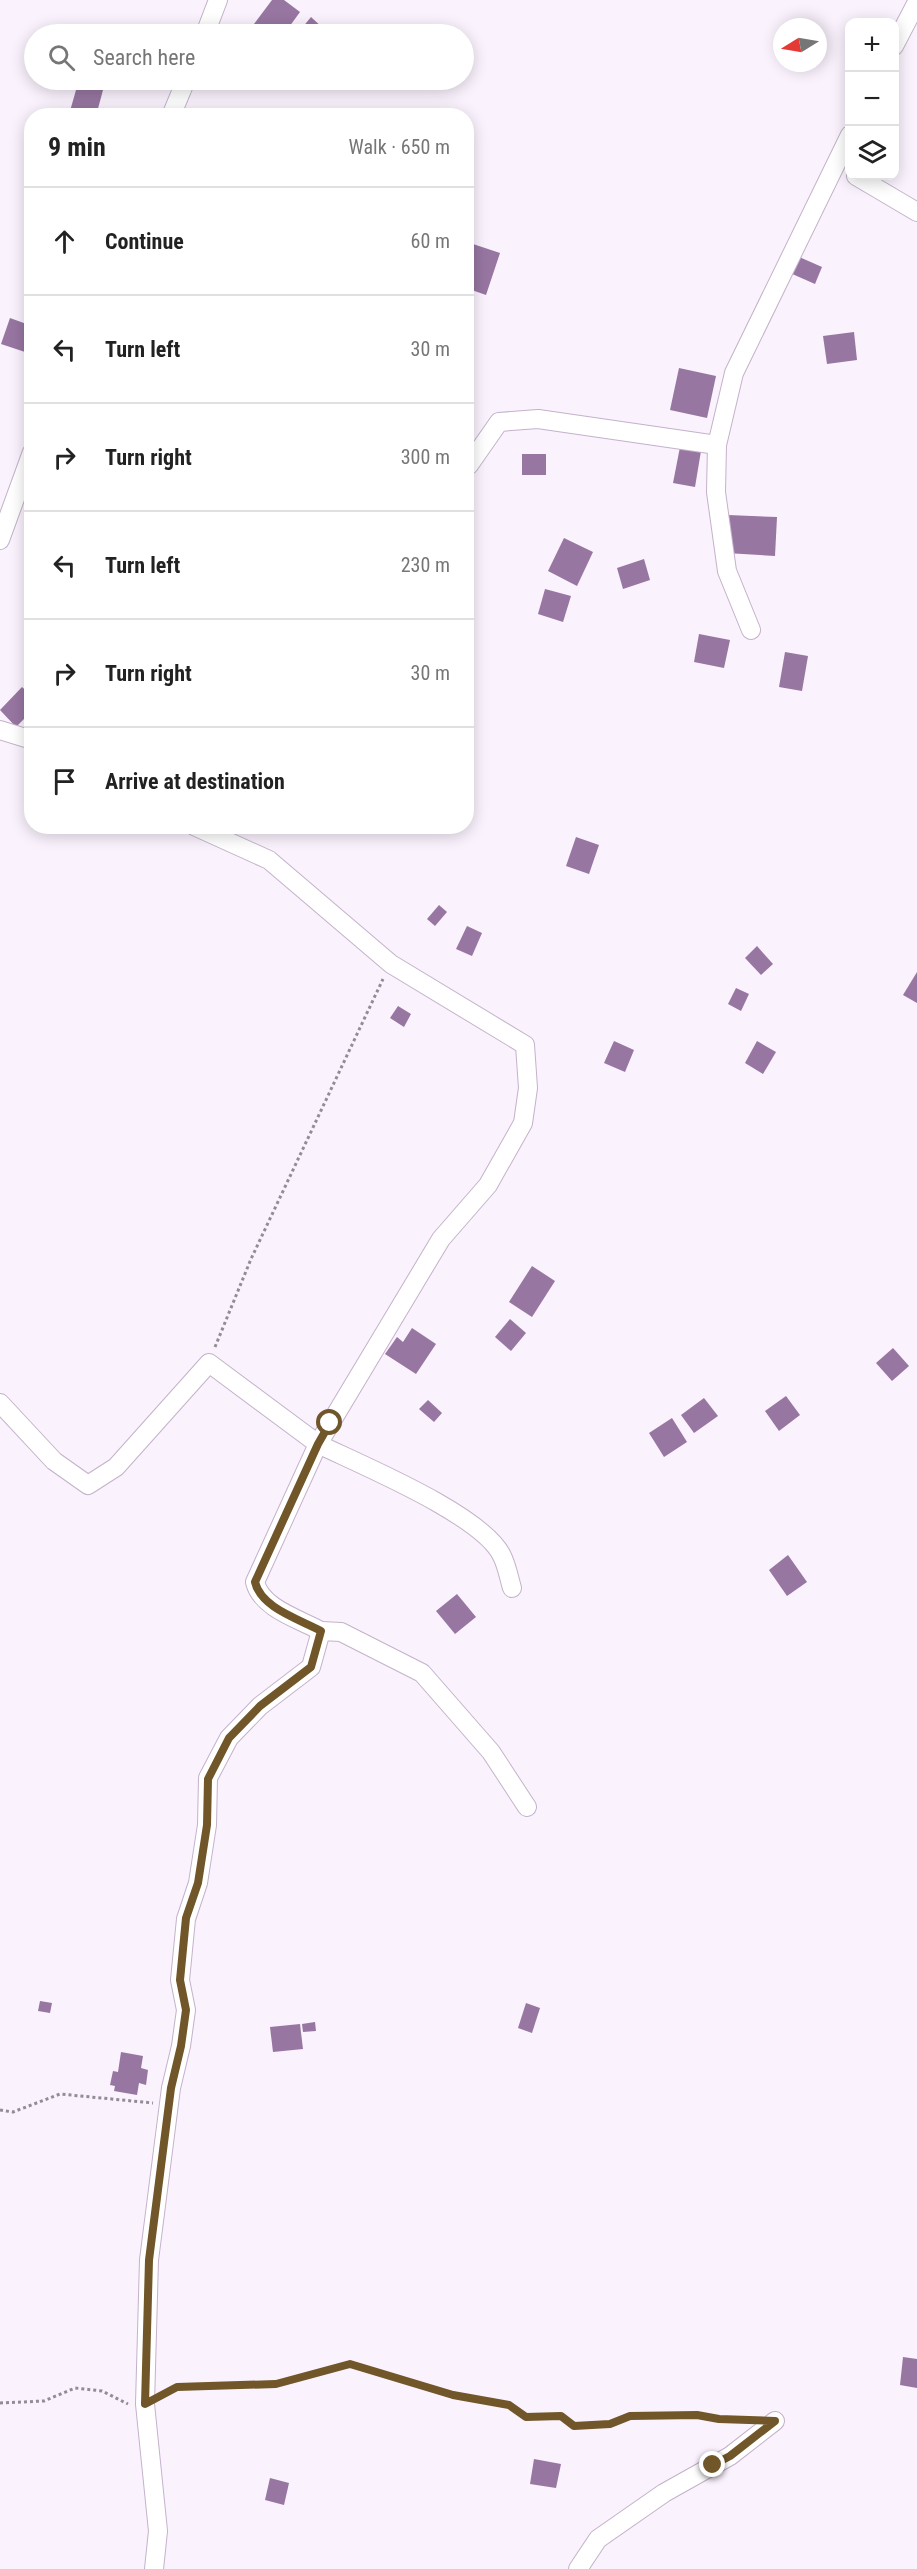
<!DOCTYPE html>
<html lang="en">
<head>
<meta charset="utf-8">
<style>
  :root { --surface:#fff; --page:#f2f2f2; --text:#222; --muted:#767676; --line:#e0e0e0 }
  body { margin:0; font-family:"Roboto Condensed",sans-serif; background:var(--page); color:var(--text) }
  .controls { position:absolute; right:18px; top:18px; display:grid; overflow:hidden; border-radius:12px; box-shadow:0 3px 15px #0003 }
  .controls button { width:54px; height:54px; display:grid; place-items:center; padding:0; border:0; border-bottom:2px solid var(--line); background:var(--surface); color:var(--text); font:30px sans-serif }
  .compass { position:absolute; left:773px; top:18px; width:54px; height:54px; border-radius:50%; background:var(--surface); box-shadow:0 3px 15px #0003; rotate:259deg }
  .stop { position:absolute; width:18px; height:18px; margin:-14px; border:4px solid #705628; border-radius:50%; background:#fff }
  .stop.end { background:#705628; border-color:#fff; box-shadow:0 2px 6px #0008 }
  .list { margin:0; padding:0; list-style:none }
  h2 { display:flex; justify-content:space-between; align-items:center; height:78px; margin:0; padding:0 24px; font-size:26px }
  h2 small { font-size:20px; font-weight:400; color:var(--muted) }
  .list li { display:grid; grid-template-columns:39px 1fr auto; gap:18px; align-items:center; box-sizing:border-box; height:108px; padding:0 24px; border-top:2px solid var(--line) }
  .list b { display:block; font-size:22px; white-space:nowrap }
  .list em { font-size:20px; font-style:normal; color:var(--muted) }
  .icon { flex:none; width:33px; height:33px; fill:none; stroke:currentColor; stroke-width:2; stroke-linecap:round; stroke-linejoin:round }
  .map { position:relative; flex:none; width:917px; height:2569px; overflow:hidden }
  .search { position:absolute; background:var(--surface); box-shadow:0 3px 15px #0003; left:24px; top:24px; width:450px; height:66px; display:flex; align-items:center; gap:15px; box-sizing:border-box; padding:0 21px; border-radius:33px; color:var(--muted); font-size:22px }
  .panel { position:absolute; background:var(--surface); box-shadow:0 3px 15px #0003; left:24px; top:108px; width:450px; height:726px; border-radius:24px }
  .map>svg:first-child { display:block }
</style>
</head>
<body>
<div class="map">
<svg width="917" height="2569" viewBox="0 0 917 2569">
  <rect width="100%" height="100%" fill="#faf2fd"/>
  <g fill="#9776a1">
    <polygon points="272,0 284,0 300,12 284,34 268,34 254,24"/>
    <polygon points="311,17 325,30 321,34 297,34"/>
    <polygon points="78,83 103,90 96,116 85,116 70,111"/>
    <polygon points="470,243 500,253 486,295 466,288 466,253"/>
    <polygon points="797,256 822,267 815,284 790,273"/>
    <polygon points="10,318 32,326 31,354 1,344"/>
    <polygon points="854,332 857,360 827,364 823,336"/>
    <polygon points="679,368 716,376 707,418 670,410"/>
    <polygon points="680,447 701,451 695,487 673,483"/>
    <rect x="522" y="454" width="24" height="21"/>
    <polygon points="728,515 777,517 775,556 726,553"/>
    <polygon points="564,538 593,552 577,586 548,571"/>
    <polygon points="644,559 650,580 623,589 617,568"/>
    <polygon points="545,589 571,596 563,622 538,614"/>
    <polygon points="699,634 730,640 724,668 694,662"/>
    <polygon points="785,652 808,656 802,691 779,687"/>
    <polygon points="22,687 32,696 32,711 16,727 0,710"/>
    <polygon points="576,837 599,845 589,874 566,866"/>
    <polygon points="439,905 447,912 435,926 427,919"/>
    <polygon points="467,926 482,933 472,956 456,949"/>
    <polygon points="757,946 773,964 761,975 745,958"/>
    <polygon points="917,972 917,1003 903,995"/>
    <polygon points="736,988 749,994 741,1011 728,1004"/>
    <polygon points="398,1006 411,1014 404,1027 390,1018"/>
    <polygon points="614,1041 634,1050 625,1072 604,1063"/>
    <polygon points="757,1041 776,1052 763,1074 745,1063"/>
    <polygon points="532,1266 555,1281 532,1317 509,1302"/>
    <polygon points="510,1319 526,1333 511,1351 495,1337"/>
    <polygon points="412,1328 436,1344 416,1374 385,1354 397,1337 403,1342"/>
    <polygon points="893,1348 909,1366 892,1381 876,1363"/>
    <polygon points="786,1396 800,1415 779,1431 765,1411"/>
    <polygon points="704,1398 718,1416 694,1433 681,1415"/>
    <polygon points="428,1400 442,1413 434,1422 419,1409"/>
    <polygon points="672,1418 687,1442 664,1457 649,1433"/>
    <polygon points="788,1555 807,1582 787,1596 769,1570"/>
    <polygon points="457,1594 476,1617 455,1634 436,1611"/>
    <polygon points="40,2001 52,2003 50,2013 38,2011"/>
    <polygon points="526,2003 540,2008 532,2033 518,2028"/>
    <polygon points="315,2022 316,2031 303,2032 302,2024"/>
    <polygon points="300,2024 303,2049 273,2052 270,2027"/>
    <polygon points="121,2052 143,2056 141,2068 148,2070 146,2085 139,2083 137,2095 114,2091 115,2086 110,2085 113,2071 118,2072"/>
    <polygon points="903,2357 917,2359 917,2388 900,2385"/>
    <polygon points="534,2459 561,2464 556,2488 530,2484"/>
    <polygon points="270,2478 289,2483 284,2505 265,2500"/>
  </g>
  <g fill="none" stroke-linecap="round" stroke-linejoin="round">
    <defs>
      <g id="street">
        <polyline points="205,34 218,0"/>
        <polyline points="894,46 917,2"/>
        <polyline points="171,116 186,80"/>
        <polyline points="856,176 917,212"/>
        <polyline points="466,465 469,465 499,422 538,419 717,445"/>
        <polyline points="0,540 32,452"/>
        <polyline points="751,630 727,571 716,492 717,445 734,373 850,135"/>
        <polyline points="0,730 32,740"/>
        <path d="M194,826L269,860L391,964L525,1045L528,1088L523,1123L488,1185L441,1239L318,1444C361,1465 483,1515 502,1556C507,1566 509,1578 512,1588"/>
        <path d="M0,1403L54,1461L88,1485L116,1467L209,1363L318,1444L255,1582C261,1608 299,1619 321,1631"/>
        <polyline points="154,2569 158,2531 145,2404 149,2260 171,2088 181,2046 186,2010 180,1980 186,1919 198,1883 207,1825 208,1778 229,1738 260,1706 311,1667 321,1631 341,1632 422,1673 491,1752 527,1807"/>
        <polyline points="578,2569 598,2539 664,2493 730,2456 775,2421"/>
      </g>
    </defs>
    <use href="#street" stroke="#c4b2ca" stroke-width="20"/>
    <g stroke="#938c96" stroke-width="3" stroke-dasharray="3 3" stroke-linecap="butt">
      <polyline points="215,1347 251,1259 383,979"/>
      <polyline points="0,2110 13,2112 60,2094 153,2103"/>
      <polyline points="163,2394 177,2387 276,2384 350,2364 453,2395 509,2405 527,2417 561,2416 574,2426 610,2424 630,2416 697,2414 719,2419 746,2420"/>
      <polyline points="0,2403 44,2401 75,2388 102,2391 128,2404"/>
    </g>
    <use href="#street" stroke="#fff" stroke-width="18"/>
  </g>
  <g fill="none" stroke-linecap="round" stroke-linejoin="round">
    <path stroke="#705628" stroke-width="8" d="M330,1423L318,1444L255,1582C261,1608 299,1619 321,1631L311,1667L260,1706L229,1738L208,1779L207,1825L198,1883L186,1918L180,1980L186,2010L181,2046L171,2088L149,2260L145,2404L177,2387L276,2384L350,2364L453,2395L509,2405L526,2417L561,2416L574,2426L610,2424L630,2416L697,2415L719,2419L775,2421L730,2456L713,2465"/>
  </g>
</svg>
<div class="controls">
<button>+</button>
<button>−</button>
<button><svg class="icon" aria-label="layers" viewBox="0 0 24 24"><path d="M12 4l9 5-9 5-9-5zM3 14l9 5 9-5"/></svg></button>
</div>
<svg class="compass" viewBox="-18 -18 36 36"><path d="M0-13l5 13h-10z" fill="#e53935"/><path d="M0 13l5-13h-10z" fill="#767676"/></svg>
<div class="stop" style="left:330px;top:1423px"></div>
<div class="stop end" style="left:713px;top:2465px"></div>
<div class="search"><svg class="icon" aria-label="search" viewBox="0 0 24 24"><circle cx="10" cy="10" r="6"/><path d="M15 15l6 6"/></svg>Search here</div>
<section class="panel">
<h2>9 min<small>Walk · 650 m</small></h2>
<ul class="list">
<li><svg class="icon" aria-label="ahead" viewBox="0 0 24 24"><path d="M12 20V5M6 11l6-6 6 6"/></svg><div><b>Continue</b></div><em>60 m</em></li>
<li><svg class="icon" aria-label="left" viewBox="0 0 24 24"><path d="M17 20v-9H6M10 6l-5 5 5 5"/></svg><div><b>Turn left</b></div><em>30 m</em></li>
<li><svg class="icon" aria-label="right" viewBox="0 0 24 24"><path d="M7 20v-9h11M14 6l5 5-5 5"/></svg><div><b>Turn right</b></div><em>300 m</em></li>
<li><svg class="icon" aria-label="left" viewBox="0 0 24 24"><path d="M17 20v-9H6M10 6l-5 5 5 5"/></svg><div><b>Turn left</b></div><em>230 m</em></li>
<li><svg class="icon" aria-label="right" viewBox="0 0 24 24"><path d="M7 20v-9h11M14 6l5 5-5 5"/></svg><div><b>Turn right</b></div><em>30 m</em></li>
<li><svg class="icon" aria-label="arrive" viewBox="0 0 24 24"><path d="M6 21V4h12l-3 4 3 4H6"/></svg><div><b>Arrive at destination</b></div></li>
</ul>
</section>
</div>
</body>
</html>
